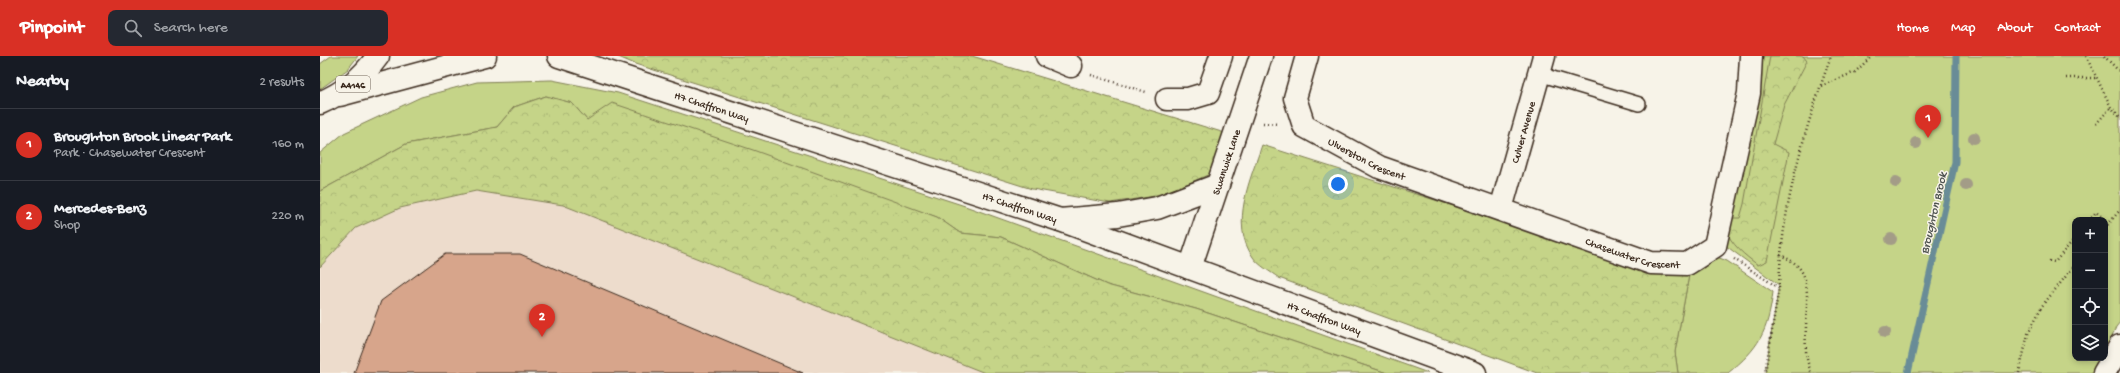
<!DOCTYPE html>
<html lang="en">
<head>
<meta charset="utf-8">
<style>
  :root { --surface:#171b24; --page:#242831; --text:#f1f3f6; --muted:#9ea1a6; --line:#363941; --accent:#d93025 }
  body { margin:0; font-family:"Gochi Hand",sans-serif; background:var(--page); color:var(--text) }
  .controls { position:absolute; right:12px; bottom:12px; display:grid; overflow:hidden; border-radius:8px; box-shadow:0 2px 6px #0003 }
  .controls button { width:36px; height:36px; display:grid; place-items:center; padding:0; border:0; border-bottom:1px solid var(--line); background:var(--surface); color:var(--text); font:20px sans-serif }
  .you { position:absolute; left:1018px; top:128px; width:14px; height:14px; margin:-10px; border:3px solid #fff; border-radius:50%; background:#1a73e8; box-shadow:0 0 0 6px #1a73e833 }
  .badge { display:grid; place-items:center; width:26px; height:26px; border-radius:50%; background:var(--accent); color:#fff; font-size:13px; font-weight:700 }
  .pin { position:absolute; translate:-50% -33px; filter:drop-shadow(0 1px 2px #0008) }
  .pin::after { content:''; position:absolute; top:21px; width:14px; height:12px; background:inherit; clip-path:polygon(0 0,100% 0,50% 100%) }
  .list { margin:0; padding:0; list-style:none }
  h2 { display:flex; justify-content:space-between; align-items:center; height:52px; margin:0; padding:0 16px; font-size:17px }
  h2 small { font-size:13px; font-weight:400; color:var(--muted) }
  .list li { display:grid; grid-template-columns:26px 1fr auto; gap:12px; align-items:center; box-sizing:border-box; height:72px; padding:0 16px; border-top:1px solid var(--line) }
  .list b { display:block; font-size:15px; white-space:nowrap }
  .list p { margin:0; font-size:13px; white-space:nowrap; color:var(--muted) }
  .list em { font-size:13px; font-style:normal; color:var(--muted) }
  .icon { flex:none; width:22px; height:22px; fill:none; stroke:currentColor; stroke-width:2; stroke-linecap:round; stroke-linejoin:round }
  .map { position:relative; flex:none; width:1800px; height:317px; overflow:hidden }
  header { display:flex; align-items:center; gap:24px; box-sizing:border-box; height:56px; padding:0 20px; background:var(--accent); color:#fff }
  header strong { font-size:19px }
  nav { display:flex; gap:22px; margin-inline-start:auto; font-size:14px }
  .search { width:280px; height:36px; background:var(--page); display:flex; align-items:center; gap:10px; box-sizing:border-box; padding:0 14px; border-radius:8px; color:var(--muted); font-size:15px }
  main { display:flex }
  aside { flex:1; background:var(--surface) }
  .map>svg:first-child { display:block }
</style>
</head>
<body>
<header>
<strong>Pinpoint</strong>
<div class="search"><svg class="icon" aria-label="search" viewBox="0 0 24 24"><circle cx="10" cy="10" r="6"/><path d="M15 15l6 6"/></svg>Search here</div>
<nav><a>Home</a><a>Map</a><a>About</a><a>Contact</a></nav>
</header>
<main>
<aside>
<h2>Nearby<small>2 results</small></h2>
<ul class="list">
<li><span class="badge">1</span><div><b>Broughton Brook Linear Park</b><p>Park · Chasewater Crescent</p></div><em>160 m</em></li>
<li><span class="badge">2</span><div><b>Mercedes-Benz</b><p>Shop</p></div><em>220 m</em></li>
</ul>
</aside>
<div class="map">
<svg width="1800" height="317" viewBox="0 0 1800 317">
  <defs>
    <pattern id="forest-crowns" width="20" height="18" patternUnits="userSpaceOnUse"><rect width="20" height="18" fill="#c5d488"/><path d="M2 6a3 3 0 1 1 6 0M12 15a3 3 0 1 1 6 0" fill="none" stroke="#aab675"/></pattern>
  </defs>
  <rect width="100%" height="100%" fill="#f7f3e8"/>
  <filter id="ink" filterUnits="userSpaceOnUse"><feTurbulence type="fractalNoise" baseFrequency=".025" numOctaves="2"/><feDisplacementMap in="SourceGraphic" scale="8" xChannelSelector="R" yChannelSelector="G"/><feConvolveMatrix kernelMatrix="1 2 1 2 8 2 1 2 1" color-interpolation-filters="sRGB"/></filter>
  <g filter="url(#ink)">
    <polygon fill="#eddccc" points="156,135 243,149 665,317 0,317 0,211 36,172 80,152"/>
    <g fill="#c5d488" stroke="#807f53">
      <polygon points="11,0 38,0 28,13 0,33 0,8"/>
      <polygon points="1432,0 1800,0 1800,266 1796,271 1785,298 1785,164 1755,164 1755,302 1783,302 1777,317 1445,317 1459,229 1398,184"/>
      <polygon points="232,24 298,37 645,150 1108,317 1067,317 876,253 787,229 681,181 640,177 617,161 546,137 267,64 252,47 226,40 194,51 177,71 86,88 0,135 0,97 24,77 101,41 157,26"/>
      <path d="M1397,201L1407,205L1453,236C1448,276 1439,292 1408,317H1358L1355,296L1369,219L1382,213Z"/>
    </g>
    <g fill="url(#forest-crowns)" stroke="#807f53">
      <polygon points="296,0 652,0 905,77 890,118 842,139 790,147 712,133 315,8"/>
      <path d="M1450,0H1483L1487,5L1464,49L1453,88L1469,96L1447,205L1438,209C1424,199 1412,189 1405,173L1409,162H1420L1424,148Z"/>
      <polygon points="226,40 252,47 267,64 292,47 433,94 617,161 640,177 681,181 787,229 876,253 1067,317 665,317 243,149 156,135 80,152 36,172 0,211 0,135 86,88 177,71 194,51"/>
      <path d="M942,89L1338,215L1369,219L1355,296L1358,317H1217L959,222C951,216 938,209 933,201C909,168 931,122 942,89Z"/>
    </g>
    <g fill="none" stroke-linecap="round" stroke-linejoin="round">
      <polyline stroke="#698c97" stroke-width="7" points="1588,317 1635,106 1636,0"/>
    </g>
    <polygon fill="#d7a58b" stroke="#3b2a1e" points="125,198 200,198 483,317 34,317 61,245"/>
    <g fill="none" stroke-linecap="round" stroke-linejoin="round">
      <defs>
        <polyline id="lane" points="1219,18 1319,48"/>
        <g id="street">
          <polyline points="727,0 751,10"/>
          <path id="s1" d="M987,0L975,42L984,70L1059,111L1331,207L1367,208L1395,190L1429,37L1431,0"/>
          <polyline points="847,43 868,43 888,37 901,0"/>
          <path id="s2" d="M1181,153L1224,0"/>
          <polyline points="740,164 798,159 837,152 898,129"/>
          <path id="s3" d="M870,212L941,0"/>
          <polyline points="1784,317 1800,290"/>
        </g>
        <g id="secondary">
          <path id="s4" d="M239,0L740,164L1155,317"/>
          <polyline points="20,39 165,0"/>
        </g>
        <path id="highway" d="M0,47C25,36 42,22 58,0"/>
      </defs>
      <use href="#lane" stroke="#3b2a1e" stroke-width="16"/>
      <use href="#street" stroke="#3b2a1e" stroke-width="25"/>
      <use href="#secondary" stroke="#3b2a1e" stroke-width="25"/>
      <use href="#highway" stroke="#3b2a1e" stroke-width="25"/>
      <g stroke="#3b2a1e" stroke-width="2.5" stroke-dasharray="1 3" stroke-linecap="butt">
        <polyline points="1766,0 1791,51 1800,61"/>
        <polyline points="1784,0 1800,16"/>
        <polyline points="771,19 826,36"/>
        <polyline points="1746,22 1775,22"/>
        <polyline points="1501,30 1535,16 1552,0"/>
        <polyline points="943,67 958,68"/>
        <polyline points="1776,68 1791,51"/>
        <polyline points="1769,164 1776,156 1789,167"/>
        <polyline points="1785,172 1800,154"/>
        <path d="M1460,199C1469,203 1477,207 1482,216C1495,238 1477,292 1492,317"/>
        <polyline points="1414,203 1459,232 1445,317"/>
        <polyline points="1729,205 1735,206 1755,182"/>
        <path d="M1459,232C1461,151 1484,76 1511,0"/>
        <polyline points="1699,317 1708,278 1722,250 1755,209"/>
      </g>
      <use href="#lane" stroke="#f7f3e8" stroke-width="13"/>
      <use href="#street" stroke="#f7f3e8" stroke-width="22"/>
      <use href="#secondary" stroke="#f7f3e8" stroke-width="22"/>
      <use href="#highway" stroke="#f7f3e8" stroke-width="22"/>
    </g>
    <g fill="#a39c87">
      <circle cx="1654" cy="82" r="6"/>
      <circle cx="1596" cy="87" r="6"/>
      <circle cx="1576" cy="126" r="6"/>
      <circle cx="1646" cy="129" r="6"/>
      <circle cx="1571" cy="183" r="6"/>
      <circle cx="1565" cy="276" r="6"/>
    </g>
  </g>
  <g text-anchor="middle" stroke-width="3" stroke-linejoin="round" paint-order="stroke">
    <rect fill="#f7f3e8" stroke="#73665b" stroke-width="1" x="16" y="20" width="34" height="16" rx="3"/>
    <g font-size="10" font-weight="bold" fill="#3b2a1e">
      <text x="33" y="32">A4146</text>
    </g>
    <g font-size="11" fill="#3b2a1e" stroke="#f7f3e8">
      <text dy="4" stroke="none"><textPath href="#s4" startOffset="161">H7 Chaffron Way</textPath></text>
      <text dy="4" stroke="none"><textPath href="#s2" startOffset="80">Culver Avenue</textPath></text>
      <text dy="4" stroke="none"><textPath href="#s1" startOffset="144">Ulverston Crescent</textPath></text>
      <text dy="4" stroke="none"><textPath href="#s3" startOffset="112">Swanwick Lane</textPath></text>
      <text dy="4" stroke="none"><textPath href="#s4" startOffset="485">H7 Chaffron Way</textPath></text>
      <text dy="4" stroke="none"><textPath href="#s1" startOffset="427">Chasewater Crescent</textPath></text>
      <text dy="4" stroke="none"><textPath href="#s4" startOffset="809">H7 Chaffron Way</textPath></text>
    </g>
    <g font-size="12" font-style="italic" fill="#4e5350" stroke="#f7f3e8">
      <text transform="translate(1613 157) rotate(-77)" y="4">Broughton Brook</text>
    </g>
  </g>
</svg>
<div class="controls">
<button>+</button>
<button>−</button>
<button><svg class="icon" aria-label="locate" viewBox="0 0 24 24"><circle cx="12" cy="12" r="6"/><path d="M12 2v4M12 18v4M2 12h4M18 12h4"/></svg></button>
<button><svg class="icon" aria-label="layers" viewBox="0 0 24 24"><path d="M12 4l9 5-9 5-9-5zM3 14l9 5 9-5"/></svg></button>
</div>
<div class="you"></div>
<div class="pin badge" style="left:1608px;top:82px">1</div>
<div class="pin badge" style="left:222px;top:281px">2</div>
</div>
</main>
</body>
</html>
